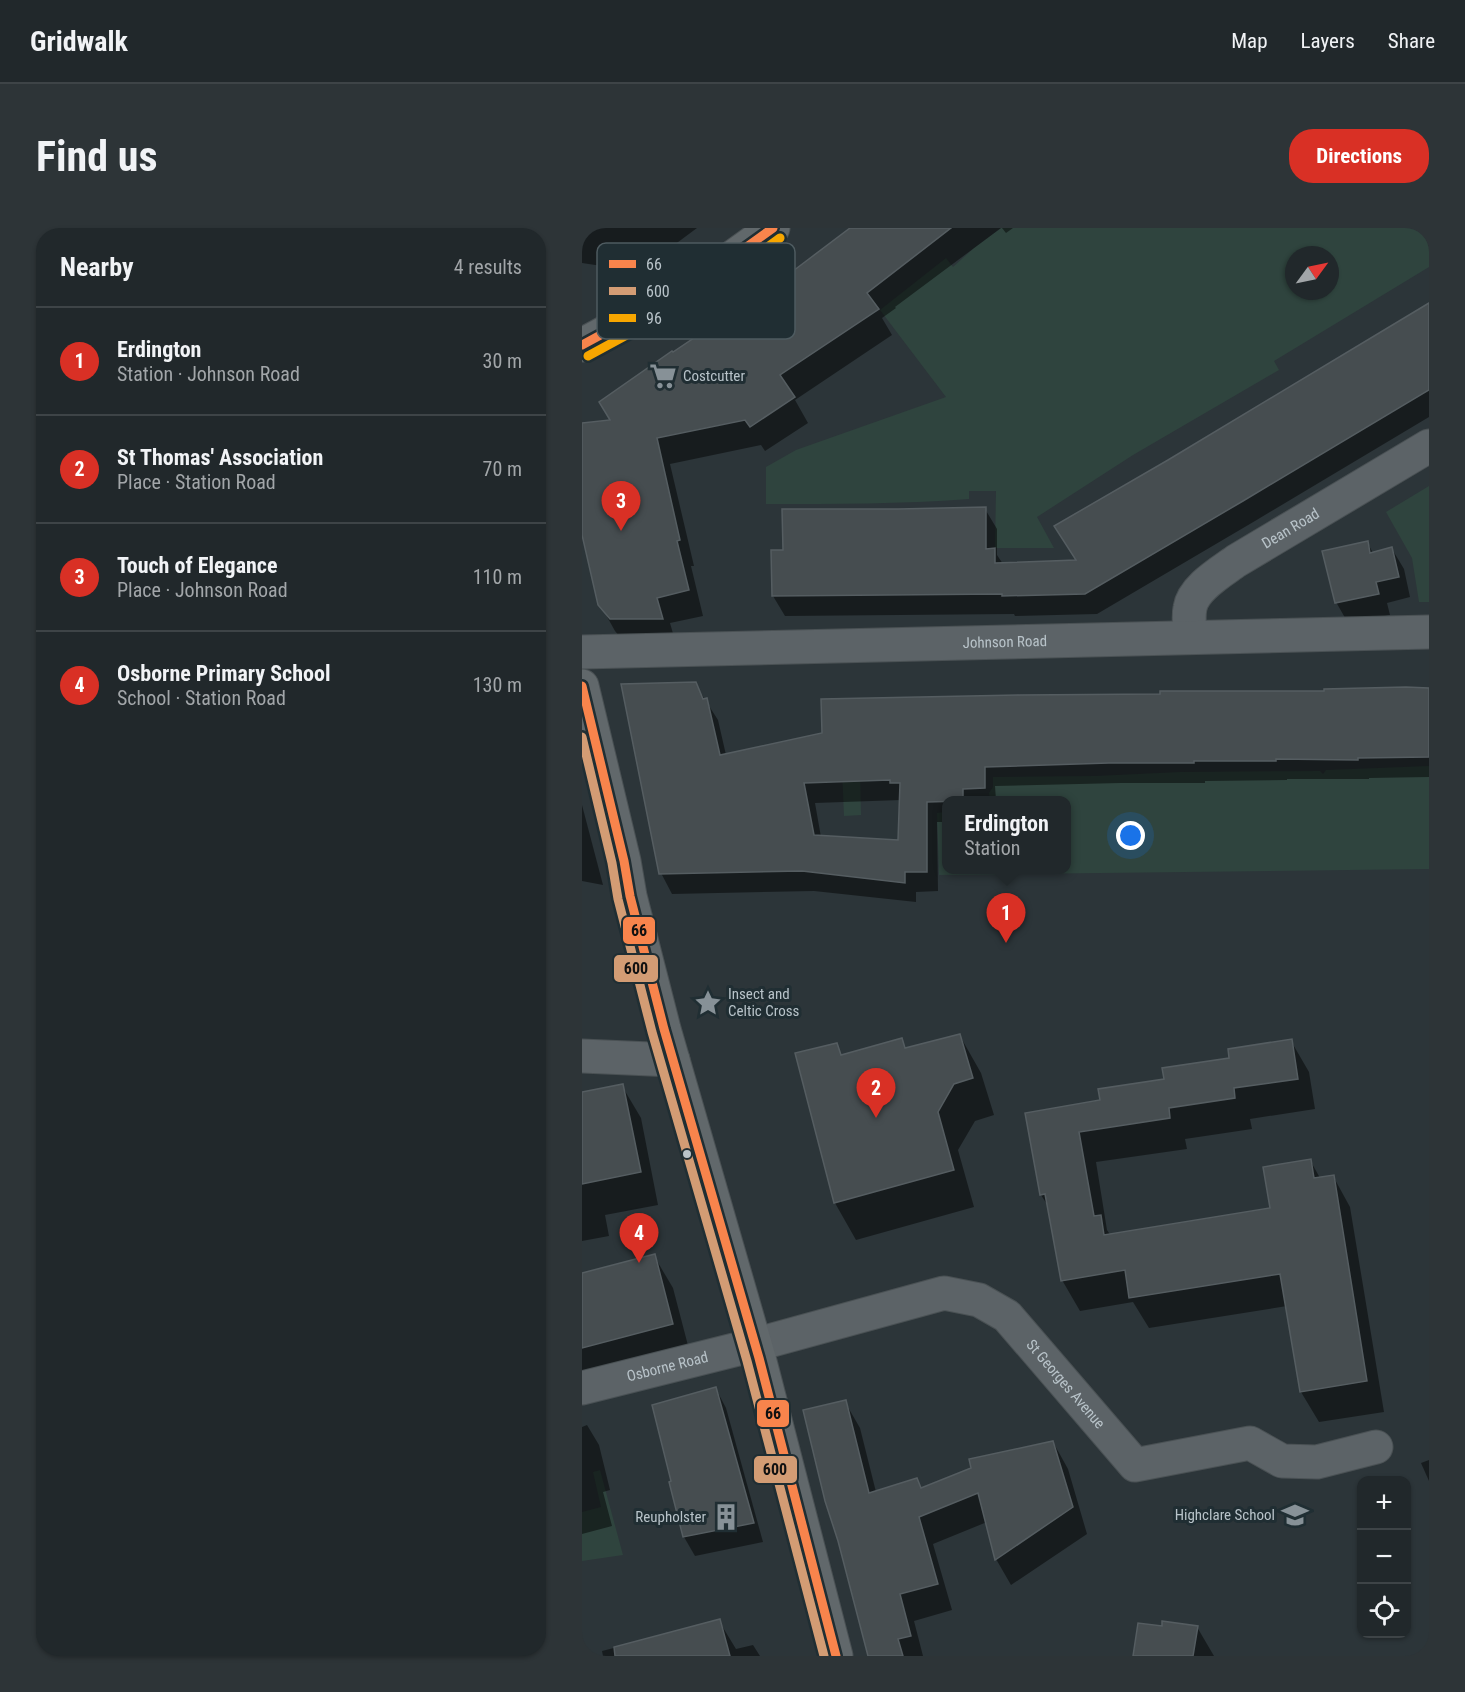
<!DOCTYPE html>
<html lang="en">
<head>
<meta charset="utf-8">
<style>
  :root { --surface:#21282b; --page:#2d3437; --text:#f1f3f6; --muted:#a2a6a9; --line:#3e4447; --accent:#d93025 }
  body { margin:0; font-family:"Roboto Condensed",sans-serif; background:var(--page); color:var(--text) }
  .controls { position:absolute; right:18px; bottom:18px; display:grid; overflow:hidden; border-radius:12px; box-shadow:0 2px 4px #0004 }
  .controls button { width:54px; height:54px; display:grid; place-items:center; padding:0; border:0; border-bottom:2px solid var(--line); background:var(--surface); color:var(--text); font:30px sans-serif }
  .compass { position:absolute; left:703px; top:18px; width:54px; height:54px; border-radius:50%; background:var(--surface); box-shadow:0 2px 4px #0004; rotate:57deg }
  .you { position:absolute; left:549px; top:608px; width:21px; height:21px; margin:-15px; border:4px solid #fff; border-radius:50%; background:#1a73e8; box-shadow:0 0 0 9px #1a73e833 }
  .badge { display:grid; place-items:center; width:39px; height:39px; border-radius:50%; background:var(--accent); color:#fff; font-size:20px; font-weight:700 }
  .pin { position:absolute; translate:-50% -50px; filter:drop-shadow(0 2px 3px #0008) }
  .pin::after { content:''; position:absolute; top:32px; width:21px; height:18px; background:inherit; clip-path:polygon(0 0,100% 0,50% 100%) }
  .popup { position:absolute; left:360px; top:568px; width:129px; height:78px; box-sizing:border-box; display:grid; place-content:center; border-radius:12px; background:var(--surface); filter:drop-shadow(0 2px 4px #0005); font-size:20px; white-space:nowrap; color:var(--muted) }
  .popup b { font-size:22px; color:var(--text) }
  .popup::after { content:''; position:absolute; left:50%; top:100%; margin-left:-12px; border:12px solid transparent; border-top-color:var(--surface) }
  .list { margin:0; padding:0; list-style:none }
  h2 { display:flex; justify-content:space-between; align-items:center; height:78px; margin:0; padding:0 24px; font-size:26px }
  h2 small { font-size:20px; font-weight:400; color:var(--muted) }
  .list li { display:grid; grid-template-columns:39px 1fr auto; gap:18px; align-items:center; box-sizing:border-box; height:108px; padding:0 24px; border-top:2px solid var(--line) }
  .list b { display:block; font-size:22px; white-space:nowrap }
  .list p { margin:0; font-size:20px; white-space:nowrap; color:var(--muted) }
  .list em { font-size:20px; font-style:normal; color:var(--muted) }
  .icon { flex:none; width:33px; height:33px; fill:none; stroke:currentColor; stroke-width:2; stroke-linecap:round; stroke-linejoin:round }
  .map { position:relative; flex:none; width:847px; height:1428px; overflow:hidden; border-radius:24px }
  header { display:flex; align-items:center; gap:36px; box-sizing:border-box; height:84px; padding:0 30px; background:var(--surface); border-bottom:2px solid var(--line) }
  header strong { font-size:28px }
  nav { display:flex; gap:33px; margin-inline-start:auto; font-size:21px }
  .intro { display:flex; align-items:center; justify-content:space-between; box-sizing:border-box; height:144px; padding:0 36px }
  h1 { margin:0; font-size:42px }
  .button { padding:15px 27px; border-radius:24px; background:var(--accent); color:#fff; font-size:21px; font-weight:700 }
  main { display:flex; gap:36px; padding:0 36px }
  aside { flex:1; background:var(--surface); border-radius:24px; box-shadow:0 2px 4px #0004 }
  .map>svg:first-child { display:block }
</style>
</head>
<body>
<header>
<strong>Gridwalk</strong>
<nav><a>Map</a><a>Layers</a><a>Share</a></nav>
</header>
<div class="intro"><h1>Find us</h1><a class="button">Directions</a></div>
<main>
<aside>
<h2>Nearby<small>4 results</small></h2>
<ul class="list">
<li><span class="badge">1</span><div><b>Erdington</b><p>Station · Johnson Road</p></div><em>30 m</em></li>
<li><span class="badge">2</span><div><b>St Thomas' Association</b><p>Place · Station Road</p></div><em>70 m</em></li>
<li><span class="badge">3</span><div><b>Touch of Elegance</b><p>Place · Johnson Road</p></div><em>110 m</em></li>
<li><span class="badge">4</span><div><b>Osborne Primary School</b><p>School · Station Road</p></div><em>130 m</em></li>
</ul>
</aside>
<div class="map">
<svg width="847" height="1428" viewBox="0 0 847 1428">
  <rect width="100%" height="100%" fill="#2c3539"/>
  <g fill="#2f443e" fill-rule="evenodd">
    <path d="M419,0H847V39L692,133L697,142L551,227L455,289L472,320H413L414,263H387V271C320,276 252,276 184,276V239L214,222L364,169L298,82L364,30L371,39L392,20ZM712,27H748V63H712Z"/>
    <polygon points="847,258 847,374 837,374 830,330 804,284"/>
    <polygon points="847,538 847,641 357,647 355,585 364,584 364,642 484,642 484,572 408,572 407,565 411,559 411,549 513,548 598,544 738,543 741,546 744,542"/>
    <polygon points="260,542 278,542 279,587 262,588"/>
    <polygon points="18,1242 41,1327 0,1333 0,1284 19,1279 11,1244"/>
  </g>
  <g fill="#0007" fill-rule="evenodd">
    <polygon points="0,0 115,0 80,26 53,43 0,35"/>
    <polygon points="270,0 419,0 313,79 314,80 300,90 310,107 213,172 226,195 183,223 179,217 88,236 112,338 109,338 121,388 88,395 94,416 44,416 33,403 18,376 0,302 0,197 30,193 212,45"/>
    <polygon points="420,0 431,0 424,5"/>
    <polygon points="847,78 847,189 673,293 515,386 433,388 432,386 203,388 191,368 202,324 403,281 415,301 415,327 421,336 495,333"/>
    <polygon points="785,314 791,325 810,321 822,341 828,369 805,375 808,387 766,395 754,374"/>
    <path d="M113,456L136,492L144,527L744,464L847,462V549L787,550V551H705V552L623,553V555H539L413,558L414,572H364V594H355L356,663L334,664V674L232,663L90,666L79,645ZM319,572L317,614L239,609L233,575Z"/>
    <polygon points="0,577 21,657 0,653"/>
    <polygon points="378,808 399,845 412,887 393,893 376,922 392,979 274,1012 253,975 215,826 254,817 260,828 319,812 325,822"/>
    <polygon points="709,813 727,844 733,881 668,891 670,901 603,911 605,921 514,934 525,1002 529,1008 689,982 728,932 738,950 751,948 768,979 802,1184 737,1194 719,1164 705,1078 567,1100 551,1074 498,1083 480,1052 468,981 459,967 445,887 520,873"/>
    <polygon points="40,858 59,890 76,977 23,987 27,1008 0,1013 0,866"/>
    <polygon points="72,1028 91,1060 109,1129 0,1157 0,1047"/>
    <polygon points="134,1161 144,1180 181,1314 113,1328 102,1309 89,1255"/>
    <polygon points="263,1174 278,1200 294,1264 335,1252 340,1261 471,1214 486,1241 505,1306 429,1357 414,1331 405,1294 351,1316 370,1382 332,1393 341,1428 288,1428"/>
    <polygon points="5,1197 17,1217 28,1262 21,1264 30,1298 0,1306 0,1199"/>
    <polygon points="847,1232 847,1253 839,1235"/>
    <polygon points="137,1393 154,1421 171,1417 178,1428 21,1428 20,1423"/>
    <polygon points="615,1399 632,1428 552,1428 581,1400"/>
  </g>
  <g fill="#464d50" stroke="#555d61" stroke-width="1.5" fill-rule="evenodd">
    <polygon points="268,0 369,0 285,65 297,81 198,147 213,169 168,199 163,192 75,210 98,312 95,313 107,362 75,370 81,391 28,391 16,377 0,307 0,195 28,192 17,174 90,123 91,124 211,43"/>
    <polygon points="847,75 847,162 661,273 503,366 420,368 420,366 190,368 189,322 201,322 200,281 316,281 404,279 404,321 413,320 413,335 494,332 472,298 586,232"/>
    <polygon points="786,313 788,325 810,319 817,349 794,354 797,366 753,375 740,323"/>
    <path d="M114,454L121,471L125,470L138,527L240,505L239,471L437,467L578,466V463H742V461L824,459L847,460V529L776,530V532L694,531V533H612V535H527L403,539V560L381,561V573L345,574V644H323V655L220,643L77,646L39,456ZM308,552V555H318L316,612L232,607L222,555Z"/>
    <polygon points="378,806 391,850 372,856 356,884 372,942 252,975 213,825 255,815 259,827 320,810 323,820"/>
    <polygon points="710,811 716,851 652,860 653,870 587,880 588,890 497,904 512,988 519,987 522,1007 688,980 681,939 729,931 732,950 752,947 785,1153 718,1164 698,1046 547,1070 543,1042 479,1053 463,966 458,967 443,885 518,872 516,861 582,851 580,840 647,830 646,821"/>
    <polygon points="41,856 59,944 0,956 0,864"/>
    <polygon points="73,1026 91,1096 0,1120 0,1045"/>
    <polygon points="134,1159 172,1295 101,1309 87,1254 89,1253 70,1177"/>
    <polygon points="264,1172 287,1265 335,1250 339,1260 389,1240 387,1231 471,1213 491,1279 413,1332 396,1265 337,1289 356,1356 318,1366 329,1408 316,1411 321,1428 286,1428 256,1313 243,1273 221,1182"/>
    <polygon points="138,1391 148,1428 33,1428 32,1419"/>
    <polygon points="580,1393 616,1398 611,1428 551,1428 556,1395 580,1398"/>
  </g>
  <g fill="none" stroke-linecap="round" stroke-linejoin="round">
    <defs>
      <g id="street">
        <path id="s1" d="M608,409C608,400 606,389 608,380C611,360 639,344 654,333L847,218"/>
        <path id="s2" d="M0,424L847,404"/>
        <polyline points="0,828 91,832"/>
        <path id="s3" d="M0,1160L172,1117L362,1065L397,1072L425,1088L553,1237L668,1215L700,1233L735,1234L794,1219"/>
      </g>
      <g id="secondary">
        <polyline points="0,117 116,54 191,0"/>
        <polyline points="0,458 42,633 48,668 82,801 177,1130 254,1428"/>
      </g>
    </defs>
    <use href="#street" stroke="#4a5154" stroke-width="35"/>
    <use href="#secondary" stroke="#4a5154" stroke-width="35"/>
    <use href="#street" stroke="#5c6367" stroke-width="33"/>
    <use href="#secondary" stroke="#61686b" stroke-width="33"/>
    <defs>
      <g id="bus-1">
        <polyline points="0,117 116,54 191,0"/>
        <polyline points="0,458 42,633 48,668 82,801 177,1130 254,1428"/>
      </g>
      <polyline id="bus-2" points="0,509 30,635 36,671 70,804 165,1133 242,1428"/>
      <polyline id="bus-3" points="6,128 122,65 198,10"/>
    </defs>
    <use href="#bus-1" stroke="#202e33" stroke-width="14"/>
    <use href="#bus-2" stroke="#202e33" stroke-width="14"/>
    <use href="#bus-3" stroke="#202e33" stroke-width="14"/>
    <use href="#bus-1" stroke="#f8844c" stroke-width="9"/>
    <use href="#bus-2" stroke="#d39c74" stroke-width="9"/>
    <use href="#bus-3" stroke="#f7a600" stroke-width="9"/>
  </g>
  <defs>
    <symbol id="supermarket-bare" viewBox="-9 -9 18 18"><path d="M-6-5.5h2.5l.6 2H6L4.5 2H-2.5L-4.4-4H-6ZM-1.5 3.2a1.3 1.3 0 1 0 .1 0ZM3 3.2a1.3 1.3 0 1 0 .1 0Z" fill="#879197" stroke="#202e33" stroke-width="2.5" paint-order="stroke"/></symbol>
    <symbol id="sight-bare" viewBox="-9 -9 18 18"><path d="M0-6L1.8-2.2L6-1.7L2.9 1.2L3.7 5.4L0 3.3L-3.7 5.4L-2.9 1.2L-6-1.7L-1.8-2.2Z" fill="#879197" stroke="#202e33" stroke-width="2.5" paint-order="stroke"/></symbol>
    <symbol id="school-bare" viewBox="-9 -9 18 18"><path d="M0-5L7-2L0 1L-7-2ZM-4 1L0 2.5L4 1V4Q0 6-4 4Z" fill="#879197" stroke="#202e33" stroke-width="2.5" paint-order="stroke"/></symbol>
    <symbol id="building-bare" viewBox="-9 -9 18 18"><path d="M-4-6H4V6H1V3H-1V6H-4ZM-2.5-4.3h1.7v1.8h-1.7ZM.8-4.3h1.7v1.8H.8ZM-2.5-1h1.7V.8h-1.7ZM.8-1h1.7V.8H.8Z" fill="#879197" stroke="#202e33" stroke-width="2.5" paint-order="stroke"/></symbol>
  </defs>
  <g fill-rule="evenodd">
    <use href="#supermarket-bare" x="62" y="129" width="38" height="38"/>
    <use href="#sight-bare" x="107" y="756" width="38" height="38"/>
    <use href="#school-bare" x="694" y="1268" width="38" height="38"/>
    <use href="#building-bare" x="125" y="1270" width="38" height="38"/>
  </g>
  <circle fill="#b8c3c9" stroke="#202e33" stroke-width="2" cx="105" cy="926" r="5"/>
  <g text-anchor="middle" stroke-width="6" stroke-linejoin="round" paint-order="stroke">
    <g font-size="15" fill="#b8c3c9" stroke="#202e33" text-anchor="start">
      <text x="101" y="153">Costcutter</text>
      <text x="146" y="771">Insect and<tspan x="146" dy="17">Celtic Cross</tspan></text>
      <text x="693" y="1292" text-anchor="end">Highclare School</text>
      <text x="124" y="1294" text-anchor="end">Reupholster</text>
    </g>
    <g font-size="15" fill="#b8c3c9" stroke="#202e33">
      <text dy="5" stroke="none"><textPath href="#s1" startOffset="160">Dean Road</textPath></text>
      <text dy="5" stroke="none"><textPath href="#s2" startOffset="423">Johnson Road</textPath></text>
      <text dy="5" stroke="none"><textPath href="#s3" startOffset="88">Osborne Road</textPath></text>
      <text dy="5" stroke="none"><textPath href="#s3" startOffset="532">St Georges Avenue</textPath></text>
    </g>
  </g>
  <rect x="15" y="15" width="198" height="96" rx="9" fill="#202e33" stroke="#4e5b60" stroke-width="1.5"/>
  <rect x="27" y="32" width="27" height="8" fill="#f8844c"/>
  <rect x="27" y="59" width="27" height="8" fill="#d39c74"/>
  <rect x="27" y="86" width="27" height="8" fill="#f7a600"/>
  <g font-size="16" fill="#b8c3c9">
    <text x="64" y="42">66</text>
    <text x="64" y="69">600</text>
    <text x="64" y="96">96</text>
  </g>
  <g stroke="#202e33" stroke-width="2">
    <rect x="40" y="688" width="34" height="29" rx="6" fill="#f8844c"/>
    <rect x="31" y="726" width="46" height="29" rx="6" fill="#d39c74"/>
    <rect x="174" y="1171" width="34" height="29" rx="6" fill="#f8844c"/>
    <rect x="171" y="1227" width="45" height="29" rx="6" fill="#d39c74"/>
  </g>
  <g font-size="16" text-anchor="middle" font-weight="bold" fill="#111">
    <text x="57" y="708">66</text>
    <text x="54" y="746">600</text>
    <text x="191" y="1191">66</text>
    <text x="193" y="1247">600</text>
  </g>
</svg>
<div class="controls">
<button>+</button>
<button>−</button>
<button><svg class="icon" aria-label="locate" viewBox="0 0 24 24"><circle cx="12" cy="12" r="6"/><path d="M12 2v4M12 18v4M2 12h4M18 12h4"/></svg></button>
</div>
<svg class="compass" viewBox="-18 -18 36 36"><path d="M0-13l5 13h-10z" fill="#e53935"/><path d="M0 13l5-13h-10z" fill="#a2a6a9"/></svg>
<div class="you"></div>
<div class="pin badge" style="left:424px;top:715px">1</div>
<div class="popup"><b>Erdington</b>Station</div>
<div class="pin badge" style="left:294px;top:890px">2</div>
<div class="pin badge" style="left:39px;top:303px">3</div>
<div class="pin badge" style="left:57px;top:1035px">4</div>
</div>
</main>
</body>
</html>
